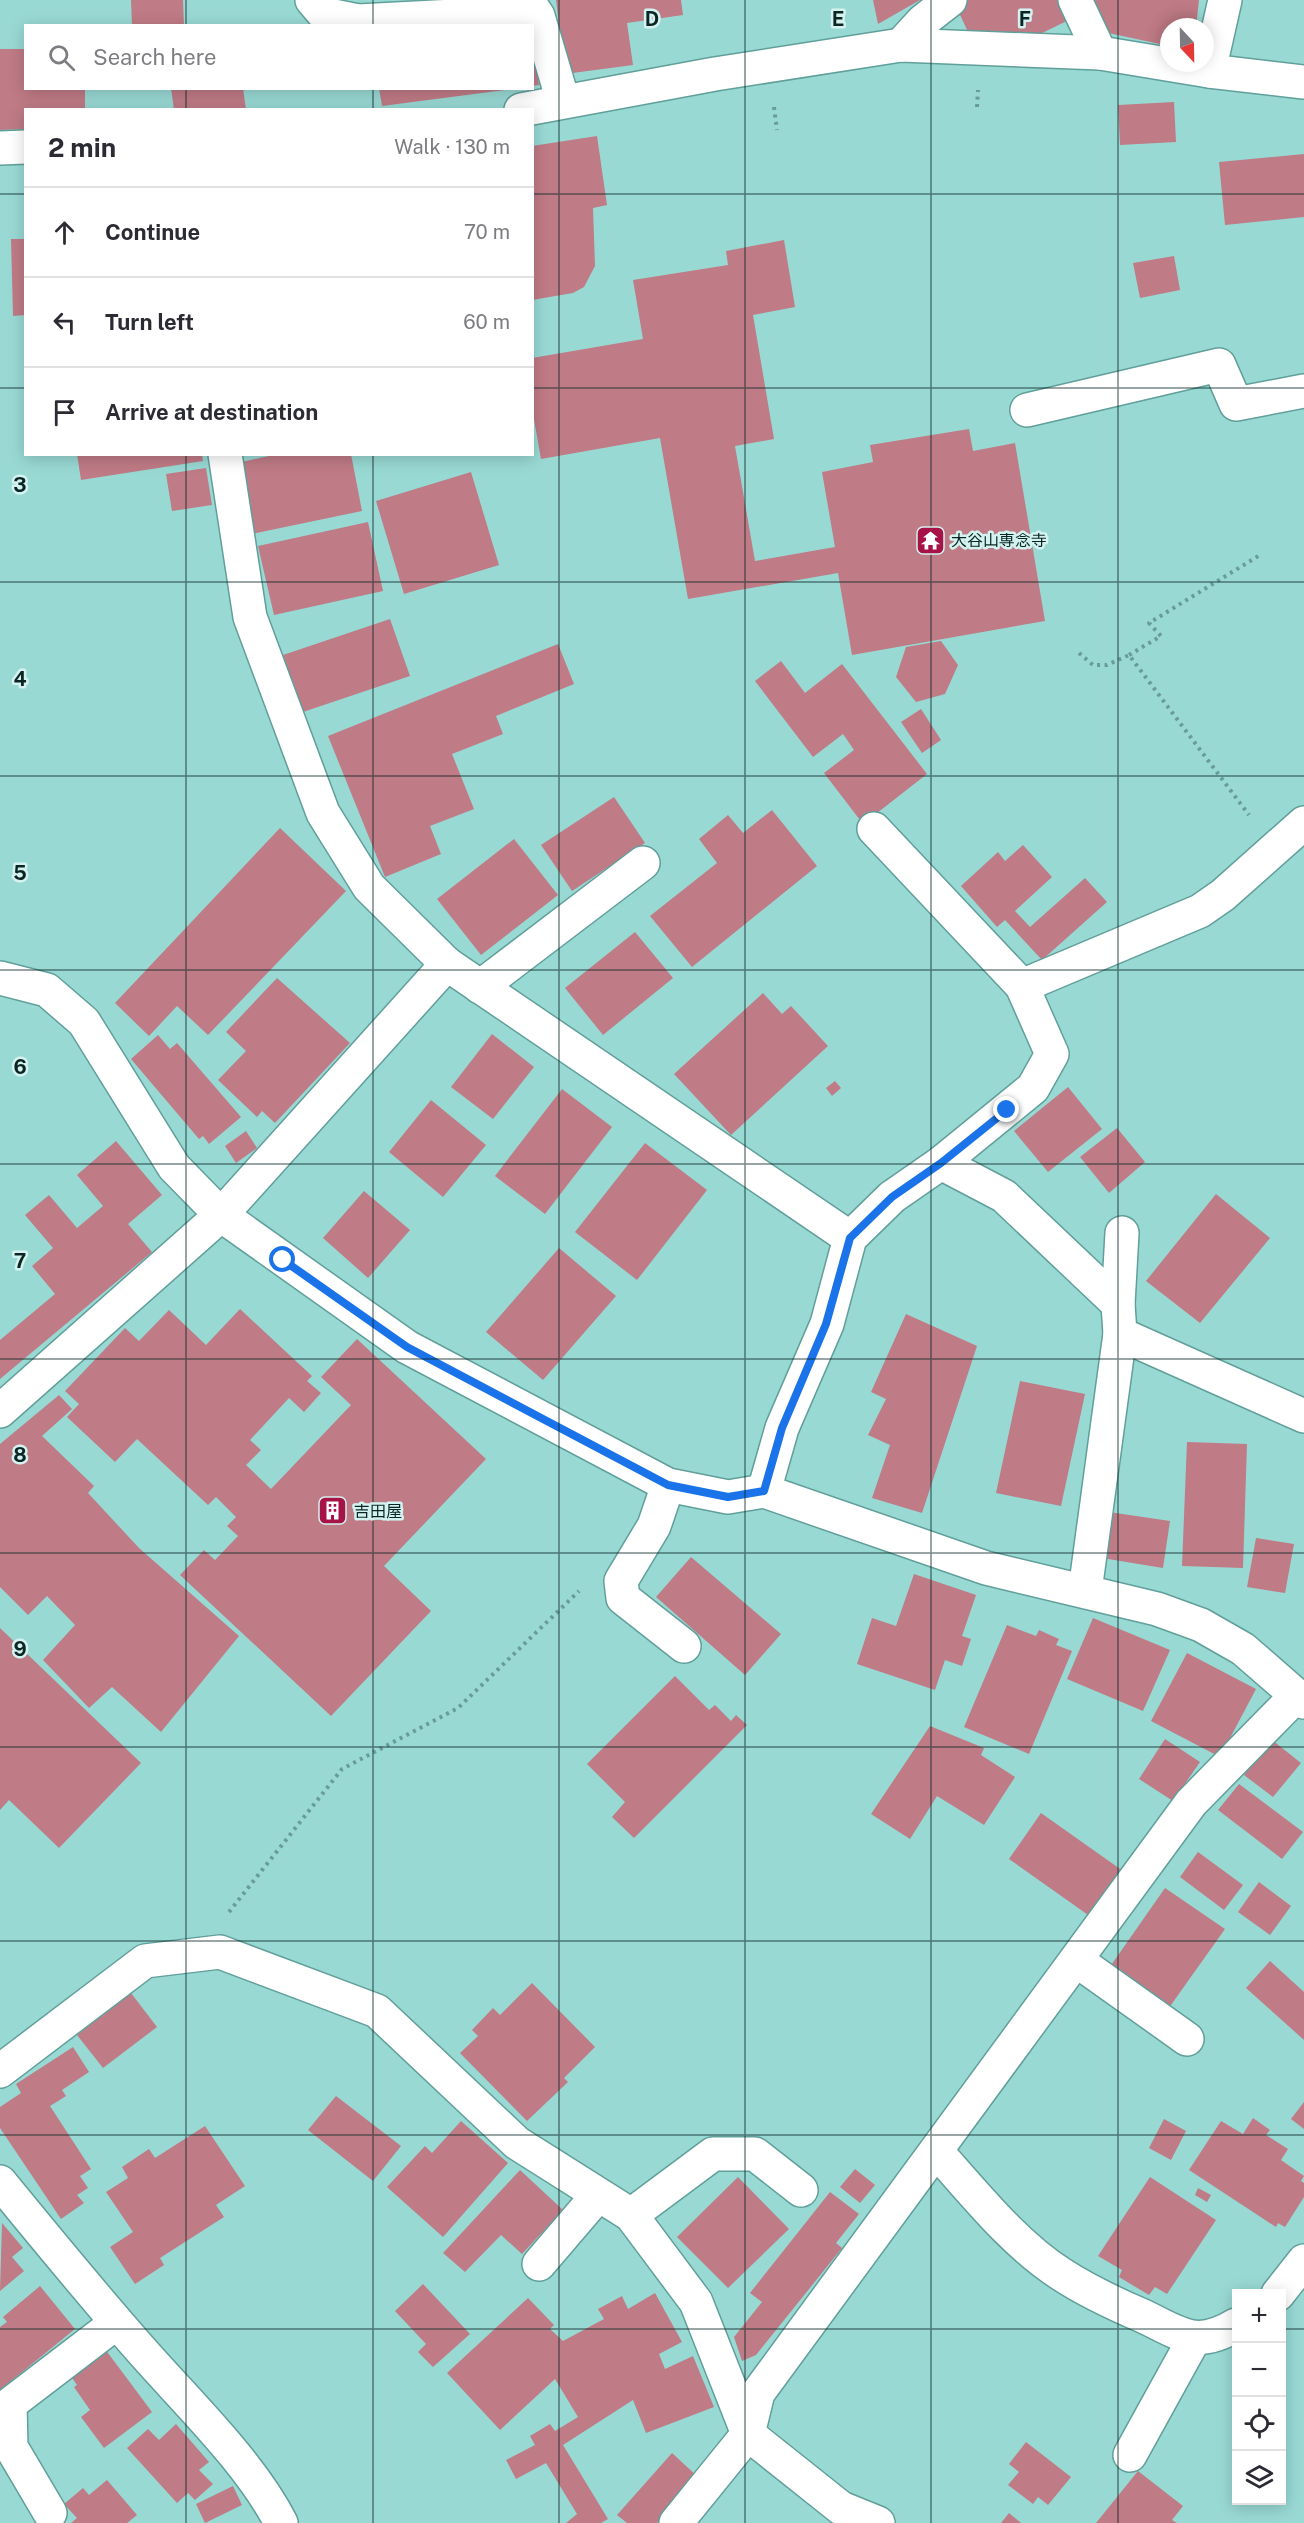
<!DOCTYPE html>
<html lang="en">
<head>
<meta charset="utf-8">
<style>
  :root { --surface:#fff; --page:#f2f2f3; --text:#2b2b33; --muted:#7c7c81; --line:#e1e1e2 }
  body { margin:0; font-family:"Public Sans","Noto Sans JP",sans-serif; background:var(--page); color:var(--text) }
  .controls { position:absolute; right:18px; bottom:18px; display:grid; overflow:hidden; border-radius:0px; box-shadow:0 3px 15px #0003 }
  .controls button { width:54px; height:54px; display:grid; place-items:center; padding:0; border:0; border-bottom:2px solid var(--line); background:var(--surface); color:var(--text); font:30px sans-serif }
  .compass { position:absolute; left:1160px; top:18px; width:54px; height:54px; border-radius:50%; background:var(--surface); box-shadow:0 3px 15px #0003; rotate:158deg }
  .stop { position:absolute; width:18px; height:18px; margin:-14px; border:4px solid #1a73e8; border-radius:50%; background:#fff }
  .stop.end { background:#1a73e8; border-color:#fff; box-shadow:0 2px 6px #0008 }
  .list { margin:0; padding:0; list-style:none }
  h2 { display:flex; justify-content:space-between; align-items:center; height:78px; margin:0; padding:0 24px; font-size:26px }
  h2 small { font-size:20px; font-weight:400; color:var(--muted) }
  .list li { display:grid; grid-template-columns:39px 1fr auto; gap:18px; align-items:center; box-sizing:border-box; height:90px; padding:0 24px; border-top:2px solid var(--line) }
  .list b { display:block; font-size:22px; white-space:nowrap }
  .list em { font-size:20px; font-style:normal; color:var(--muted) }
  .icon { flex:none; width:33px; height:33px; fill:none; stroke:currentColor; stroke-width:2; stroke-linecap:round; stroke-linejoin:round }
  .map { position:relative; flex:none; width:1304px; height:2523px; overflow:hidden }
  .search { position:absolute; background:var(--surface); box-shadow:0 3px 15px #0003; left:24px; top:24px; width:510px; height:66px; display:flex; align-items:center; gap:15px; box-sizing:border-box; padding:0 21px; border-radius:0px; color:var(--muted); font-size:22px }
  .panel { position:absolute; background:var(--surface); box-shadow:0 3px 15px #0003; left:24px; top:108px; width:510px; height:348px; border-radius:0px }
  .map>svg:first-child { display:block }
</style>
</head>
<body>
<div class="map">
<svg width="1304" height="2523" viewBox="0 0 1304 2523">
  <rect width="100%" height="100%" fill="#99d9d4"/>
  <g fill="#bf7b86">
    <polygon points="131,0 183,0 184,26 132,26"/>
    <polygon points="556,0 681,0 683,15 627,23 633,65 565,74"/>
    <polygon points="873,0 920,0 878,24"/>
    <polygon points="968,0 1063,0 1073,18 1038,35 968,32 956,6"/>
    <polygon points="1084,0 1199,0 1196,27 1169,27 1169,46 1099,31"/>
    <polygon points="532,47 539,85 532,86"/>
    <polygon points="0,49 26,49 26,88 85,88 85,110 26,110 26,129 0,130"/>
    <polygon points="171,88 243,88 246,110 174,110"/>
    <polygon points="379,88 505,88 505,90 382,106"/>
    <polygon points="1174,102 1176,142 1120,145 1118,105"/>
    <polygon points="597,136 607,205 593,208 595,266 584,287 573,293 532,300 532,146"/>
    <polygon points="1304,154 1304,217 1225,225 1219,162"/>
    <polygon points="11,239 26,239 26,315 13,316"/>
    <polygon points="784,240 795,307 753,315 774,439 735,446 755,561 835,547 822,472 873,462 870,445 969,429 973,451 1015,443 1045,621 852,655 838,573 688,599 660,438 541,459 532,408 532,358 643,339 633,280 728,265 726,251"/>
    <polygon points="1174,256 1180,290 1140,298 1133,263"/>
    <polygon points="77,454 202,454 203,461 81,480"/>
    <polygon points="278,454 351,454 362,511 252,534 237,463"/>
    <polygon points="206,468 212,505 172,511 166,474"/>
    <polygon points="471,472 499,565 404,594 376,501"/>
    <polygon points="368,522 383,591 274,615 258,546"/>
    <polygon points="390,619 410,676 303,712 283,655"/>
    <polygon points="941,641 958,665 945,694 916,702 896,677 906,647"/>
    <polygon points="558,644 574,684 496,716 503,734 452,754 474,809 430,826 441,854 385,877 328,736"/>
    <polygon points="781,661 805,693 842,664 927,774 863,824 824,773 854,750 843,734 813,757 755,681"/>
    <polygon points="921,709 941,740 922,753 901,722"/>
    <polygon points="614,797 645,843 572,891 541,845"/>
    <polygon points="772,810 817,866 692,967 650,916 717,863 699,839 728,815 743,833"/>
    <polygon points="280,828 346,891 208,1035 177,1006 149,1036 115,1003"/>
    <polygon points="514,839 558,895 481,955 437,899"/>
    <polygon points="1023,845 1052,877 1015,911 1030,927 1085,878 1107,902 1042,960 1005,920 997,927 961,886 998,852 1005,861"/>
    <polygon points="635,932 673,978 603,1035 565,988"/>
    <polygon points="277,978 350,1043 275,1123 262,1111 257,1117 218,1080 246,1051 226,1032"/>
    <polygon points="763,993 782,1014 791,1006 828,1046 731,1135 674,1074"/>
    <polygon points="492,1034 534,1067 493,1119 451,1087"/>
    <polygon points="158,1035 170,1049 177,1043 241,1117 209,1144 203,1136 199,1139 131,1059"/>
    <polygon points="835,1081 841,1088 832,1096 826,1088"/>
    <polygon points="1068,1087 1102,1129 1048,1172 1014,1131"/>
    <polygon points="562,1089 612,1127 545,1214 495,1176"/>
    <polygon points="431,1100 486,1145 443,1197 389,1152"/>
    <polygon points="1117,1128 1145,1162 1109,1193 1080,1157"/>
    <polygon points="246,1131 257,1148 236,1163 225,1146"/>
    <polygon points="116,1141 162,1195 128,1224 152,1252 0,1379 0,1340 55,1294 32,1266 53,1248 25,1215 49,1195 77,1228 103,1206 77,1175"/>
    <polygon points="645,1143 707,1190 637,1280 575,1232"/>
    <polygon points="364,1191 410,1230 368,1278 323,1238"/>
    <polygon points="1216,1194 1270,1238 1200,1323 1146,1281"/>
    <polygon points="559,1248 616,1296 543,1380 486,1332"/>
    <polygon points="240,1309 312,1376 307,1381 321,1393 304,1412 289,1398 250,1440 261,1450 246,1465 271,1489 351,1405 321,1377 357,1339 486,1459 384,1566 431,1611 331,1716 180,1575 204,1550 215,1560 238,1536 227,1526 236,1517 216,1497 208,1505 137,1439 115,1462 67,1417 79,1404 65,1391 125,1328 139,1341 169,1310 206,1345"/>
    <polygon points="906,1314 977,1346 922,1513 872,1498 890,1445 868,1435 886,1399 871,1392"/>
    <polygon points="1020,1381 1085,1394 1061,1506 996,1493"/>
    <polygon points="59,1395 72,1409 42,1436 94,1486 88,1493 139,1548 239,1636 161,1732 112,1687 89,1708 43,1660 75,1625 47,1596 28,1615 0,1587 0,1444"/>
    <polygon points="1187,1442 1247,1444 1243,1568 1182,1566"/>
    <polygon points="1109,1512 1170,1521 1163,1568 1102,1558"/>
    <polygon points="1256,1538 1294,1544 1285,1593 1247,1587"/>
    <polygon points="691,1557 781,1634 745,1675 656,1597"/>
    <polygon points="914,1574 976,1595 962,1636 971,1639 962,1666 945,1660 935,1690 857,1664 872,1618 896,1626"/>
    <polygon points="1093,1618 1170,1650 1143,1711 1067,1679"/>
    <polygon points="1007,1625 1036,1636 1039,1630 1059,1639 1056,1645 1072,1651 1029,1754 964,1727"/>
    <polygon points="0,1628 141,1763 59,1848 9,1800 0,1810"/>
    <polygon points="1187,1653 1256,1689 1220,1757 1151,1721"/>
    <polygon points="675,1676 709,1710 715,1705 731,1721 736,1715 747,1725 634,1838 612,1817 625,1802 587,1764"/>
    <polygon points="930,1726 984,1748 981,1755 1015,1777 984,1825 937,1796 910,1839 871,1814"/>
    <polygon points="1165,1739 1200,1762 1173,1801 1139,1779"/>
    <polygon points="1272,1740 1301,1763 1273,1797 1244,1775"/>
    <polygon points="1239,1784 1303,1832 1282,1859 1218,1810"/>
    <polygon points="1041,1813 1123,1871 1091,1917 1009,1859"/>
    <polygon points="1198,1852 1243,1885 1224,1910 1180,1877"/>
    <polygon points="1259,1882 1291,1906 1270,1935 1238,1912"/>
    <polygon points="1165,1888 1225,1929 1166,2012 1107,1971"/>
    <polygon points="1270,1961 1304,1992 1304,2040 1246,1988"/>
    <polygon points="532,1983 595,2047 564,2078 568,2082 527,2121 460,2053 478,2036 472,2030 493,2008 500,2015"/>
    <polygon points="131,1993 157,2027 103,2068 77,2035"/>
    <polygon points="73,2047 89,2072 62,2090 66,2096 50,2106 91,2169 80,2176 88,2188 77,2195 84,2203 61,2219 0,2128 0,2107 21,2093 16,2084"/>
    <polygon points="336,2096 401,2146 373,2181 308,2130"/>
    <polygon points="1304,2102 1304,2129 1291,2119"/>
    <polygon points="1253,2118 1270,2130 1266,2135 1288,2149 1281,2160 1304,2176 1301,2181 1304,2183 1304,2197 1285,2227 1278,2223 1276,2227 1189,2170 1221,2121 1243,2134"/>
    <polygon points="1164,2119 1186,2131 1171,2160 1149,2148"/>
    <polygon points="461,2121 508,2163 443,2237 387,2187 425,2146 432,2153"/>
    <polygon points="205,2126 245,2186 216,2205 224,2217 160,2258 164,2265 135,2284 110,2247 133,2232 106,2192 128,2178 122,2167 149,2149 155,2158"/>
    <polygon points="855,2169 875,2185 860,2203 840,2187"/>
    <polygon points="520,2170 563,2210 522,2254 501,2235 465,2272 443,2253"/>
    <polygon points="738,2177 789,2229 728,2288 677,2237"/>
    <polygon points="1150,2177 1216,2220 1167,2294 1155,2287 1149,2295 1119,2277 1122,2270 1098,2256"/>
    <polygon points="1198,2188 1211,2195 1207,2202 1195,2195"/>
    <polygon points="830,2192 859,2214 836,2243 842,2248 756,2355 742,2361 734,2337 762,2302 750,2293"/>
    <polygon points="2,2223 23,2248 12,2257 24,2271 0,2291"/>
    <polygon points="423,2284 470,2334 433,2367 418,2352 426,2344 395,2311"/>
    <polygon points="40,2286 75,2329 0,2390 0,2327 7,2322 3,2317"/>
    <polygon points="655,2293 682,2342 659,2354 665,2369 693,2356 714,2407 646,2433 633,2400 563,2445 608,2519 601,2523 566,2523 577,2514 546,2463 516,2479 506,2460 535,2445 530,2436 550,2424 555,2431 578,2417 555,2379 500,2430 447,2373 528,2298 554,2325 550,2329 563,2341 604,2319 598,2309 622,2296 628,2309"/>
    <polygon points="105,2349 152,2412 104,2448 81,2417 90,2410 74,2387 77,2385 70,2375"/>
    <polygon points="176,2424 209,2462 199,2470 213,2484 195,2500 188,2493 177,2503 127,2448 148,2429 159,2440"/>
    <polygon points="1026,2442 1071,2477 1048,2505 1038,2497 1033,2504 1008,2485 1019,2472 1009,2464"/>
    <polygon points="672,2453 698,2477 657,2523 627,2523 617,2515"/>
    <polygon points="1138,2471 1183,2506 1172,2520 1177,2523 1096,2523"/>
    <polygon points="107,2480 137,2515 127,2523 71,2523 77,2518 64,2504 83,2488 89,2495"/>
    <polygon points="233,2486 242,2505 205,2523 196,2504"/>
    <polygon points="1009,2513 1021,2523 1001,2523"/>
  </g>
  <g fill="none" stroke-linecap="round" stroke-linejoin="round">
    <defs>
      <g id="street">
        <polyline points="312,0 324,14 358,21 473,15 532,7 538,16 563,101"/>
        <polyline points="1075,0 1100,53"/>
        <polyline points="901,45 923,21 950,0"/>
        <polyline points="1209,71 1225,0"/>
        <polyline points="521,110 715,74 901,45 1100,53 1209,71 1304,82"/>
        <polyline points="0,148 26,147"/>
        <polyline points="1027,410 1219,365 1236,404 1304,391"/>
        <polyline points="447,964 850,1238"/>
        <polyline points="0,978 47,990 84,1022 174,1167 221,1215 407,1347 668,1485 728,1497 764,1491 986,1568 1157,1609 1201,1625 1243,1649 1304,1702"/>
        <polyline points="1022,986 1200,911 1223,895 1304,823"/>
        <polyline points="480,987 643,863"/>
        <polyline points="941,1163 1004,1196 1118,1304"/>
        <polyline points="1120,1334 1304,1416"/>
        <polyline points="0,1411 221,1215 447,964 369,887 323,813 250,617 225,454"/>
        <polyline points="668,1485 654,1526 621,1581 623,1598 684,1646"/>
        <polyline points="764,1491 782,1428 827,1324 850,1238 892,1197 941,1163 1033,1088 1052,1054 1022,986 874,829"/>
        <polyline points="1085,1591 1120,1334 1118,1304 1122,1233"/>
        <polyline points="1076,1960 1187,2039"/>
        <polyline points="0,2071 145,1961 220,1952 377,2011 517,2143 631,2215 696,2302 748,2434 841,2508 878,2523"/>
        <path d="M937,2152C974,2193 1014,2244 1061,2274C1087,2291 1115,2304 1143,2316C1181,2334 1196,2349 1236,2325"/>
        <path d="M0,2182C49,2242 98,2302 150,2360C193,2408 252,2466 281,2523"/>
        <polyline points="631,2215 713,2154 755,2154 801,2190"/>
        <polyline points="539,2264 598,2195"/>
        <polyline points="1278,2294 1304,2261"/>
        <polyline points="1130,2455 1194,2339"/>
        <polyline points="50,2513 11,2447 10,2404 116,2323"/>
        <polyline points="676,2523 748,2434 758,2393 1191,1803 1295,1697"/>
      </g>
    </defs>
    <use href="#street" stroke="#609f9a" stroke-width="36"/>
    <g stroke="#699c98" stroke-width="4" stroke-dasharray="3 4.5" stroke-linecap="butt">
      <polyline points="774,107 777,130"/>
      <polyline points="977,107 978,90"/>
      <polyline points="1079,653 1093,665 1107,665 1129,655 1249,815"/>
      <polyline points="1129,655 1161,636 1149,623 1260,555"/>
      <polyline points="229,1912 342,1769 458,1708 579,1591"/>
    </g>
    <use href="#street" stroke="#fff" stroke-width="33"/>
  </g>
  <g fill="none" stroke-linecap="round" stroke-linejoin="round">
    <polyline stroke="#1a73e8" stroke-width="8" points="283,1260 407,1347 668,1485 728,1497 764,1491 782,1428 826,1324 850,1238 892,1197 941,1163 1007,1110"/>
  </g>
  <path fill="none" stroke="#0a2523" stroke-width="1.5" stroke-opacity="0.55" d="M186,0V26M373,0V26M559,0V2523M745,0V2523M931,0V2523M1118,0V2523M186,88V110M373,88V110M0,194H26M532,194H1304M0,388H26M532,388H1304M186,454V2523M373,454V2523M0,582H1304M0,776H1304M0,970H1304M0,1164H1304M0,1359H1304M0,1553H1304M0,1747H1304M0,1941H1304M0,2135H1304M0,2329H1236M1282,2329H1304"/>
  <defs>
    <symbol id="temple-square" viewBox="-11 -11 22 22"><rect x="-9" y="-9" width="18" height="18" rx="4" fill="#a81347" stroke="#d4f3f0"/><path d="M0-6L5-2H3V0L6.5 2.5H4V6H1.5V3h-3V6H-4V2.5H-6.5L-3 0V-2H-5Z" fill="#fff"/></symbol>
    <symbol id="building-square" viewBox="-11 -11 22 22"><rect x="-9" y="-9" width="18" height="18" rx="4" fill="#a81347" stroke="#d4f3f0"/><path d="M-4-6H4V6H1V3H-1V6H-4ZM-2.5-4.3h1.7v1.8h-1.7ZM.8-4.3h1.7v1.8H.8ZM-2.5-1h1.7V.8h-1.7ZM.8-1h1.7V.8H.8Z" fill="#fff"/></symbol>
  </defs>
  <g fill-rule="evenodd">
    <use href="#temple-square" x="914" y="524" width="33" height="33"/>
    <use href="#building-square" x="316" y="1494" width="33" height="33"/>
  </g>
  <g text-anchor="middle" stroke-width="5" stroke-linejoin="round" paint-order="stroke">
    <g font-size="16" fill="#0a2523" stroke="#d4f3f0" text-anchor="start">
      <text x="951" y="546">大谷山専念寺</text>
      <text x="354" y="1517">吉田屋</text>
    </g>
  </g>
  <g font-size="20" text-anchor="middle" font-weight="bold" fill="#0a2523" stroke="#d4f3f0" stroke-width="5" stroke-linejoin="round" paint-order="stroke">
    <text x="652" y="26">D</text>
    <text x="838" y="26">E</text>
    <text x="1025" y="26">F</text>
    <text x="20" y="492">3</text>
    <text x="20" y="686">4</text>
    <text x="20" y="880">5</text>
    <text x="20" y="1074">6</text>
    <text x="20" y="1268">7</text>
    <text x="20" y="1462">8</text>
    <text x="20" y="1656">9</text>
  </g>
</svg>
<div class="controls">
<button>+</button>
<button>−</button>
<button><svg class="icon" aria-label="locate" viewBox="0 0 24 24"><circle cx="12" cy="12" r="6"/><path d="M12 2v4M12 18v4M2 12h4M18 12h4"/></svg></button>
<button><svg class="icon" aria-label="layers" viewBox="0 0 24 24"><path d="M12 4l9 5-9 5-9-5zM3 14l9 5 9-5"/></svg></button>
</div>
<svg class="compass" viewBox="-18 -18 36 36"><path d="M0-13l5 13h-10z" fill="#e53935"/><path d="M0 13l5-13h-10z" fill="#7c7c81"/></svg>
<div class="stop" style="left:283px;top:1260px"></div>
<div class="stop end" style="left:1007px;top:1110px"></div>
<div class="search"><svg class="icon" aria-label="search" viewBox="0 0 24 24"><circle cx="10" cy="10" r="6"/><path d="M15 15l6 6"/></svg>Search here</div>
<section class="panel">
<h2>2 min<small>Walk · 130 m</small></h2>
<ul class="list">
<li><svg class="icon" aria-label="ahead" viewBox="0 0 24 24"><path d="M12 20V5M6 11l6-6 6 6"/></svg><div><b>Continue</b></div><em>70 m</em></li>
<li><svg class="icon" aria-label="left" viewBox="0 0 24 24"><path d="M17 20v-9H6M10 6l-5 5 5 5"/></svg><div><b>Turn left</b></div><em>60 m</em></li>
<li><svg class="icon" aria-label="arrive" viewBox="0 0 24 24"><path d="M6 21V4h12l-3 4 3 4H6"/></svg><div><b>Arrive at destination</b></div></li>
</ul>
</section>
</div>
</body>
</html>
